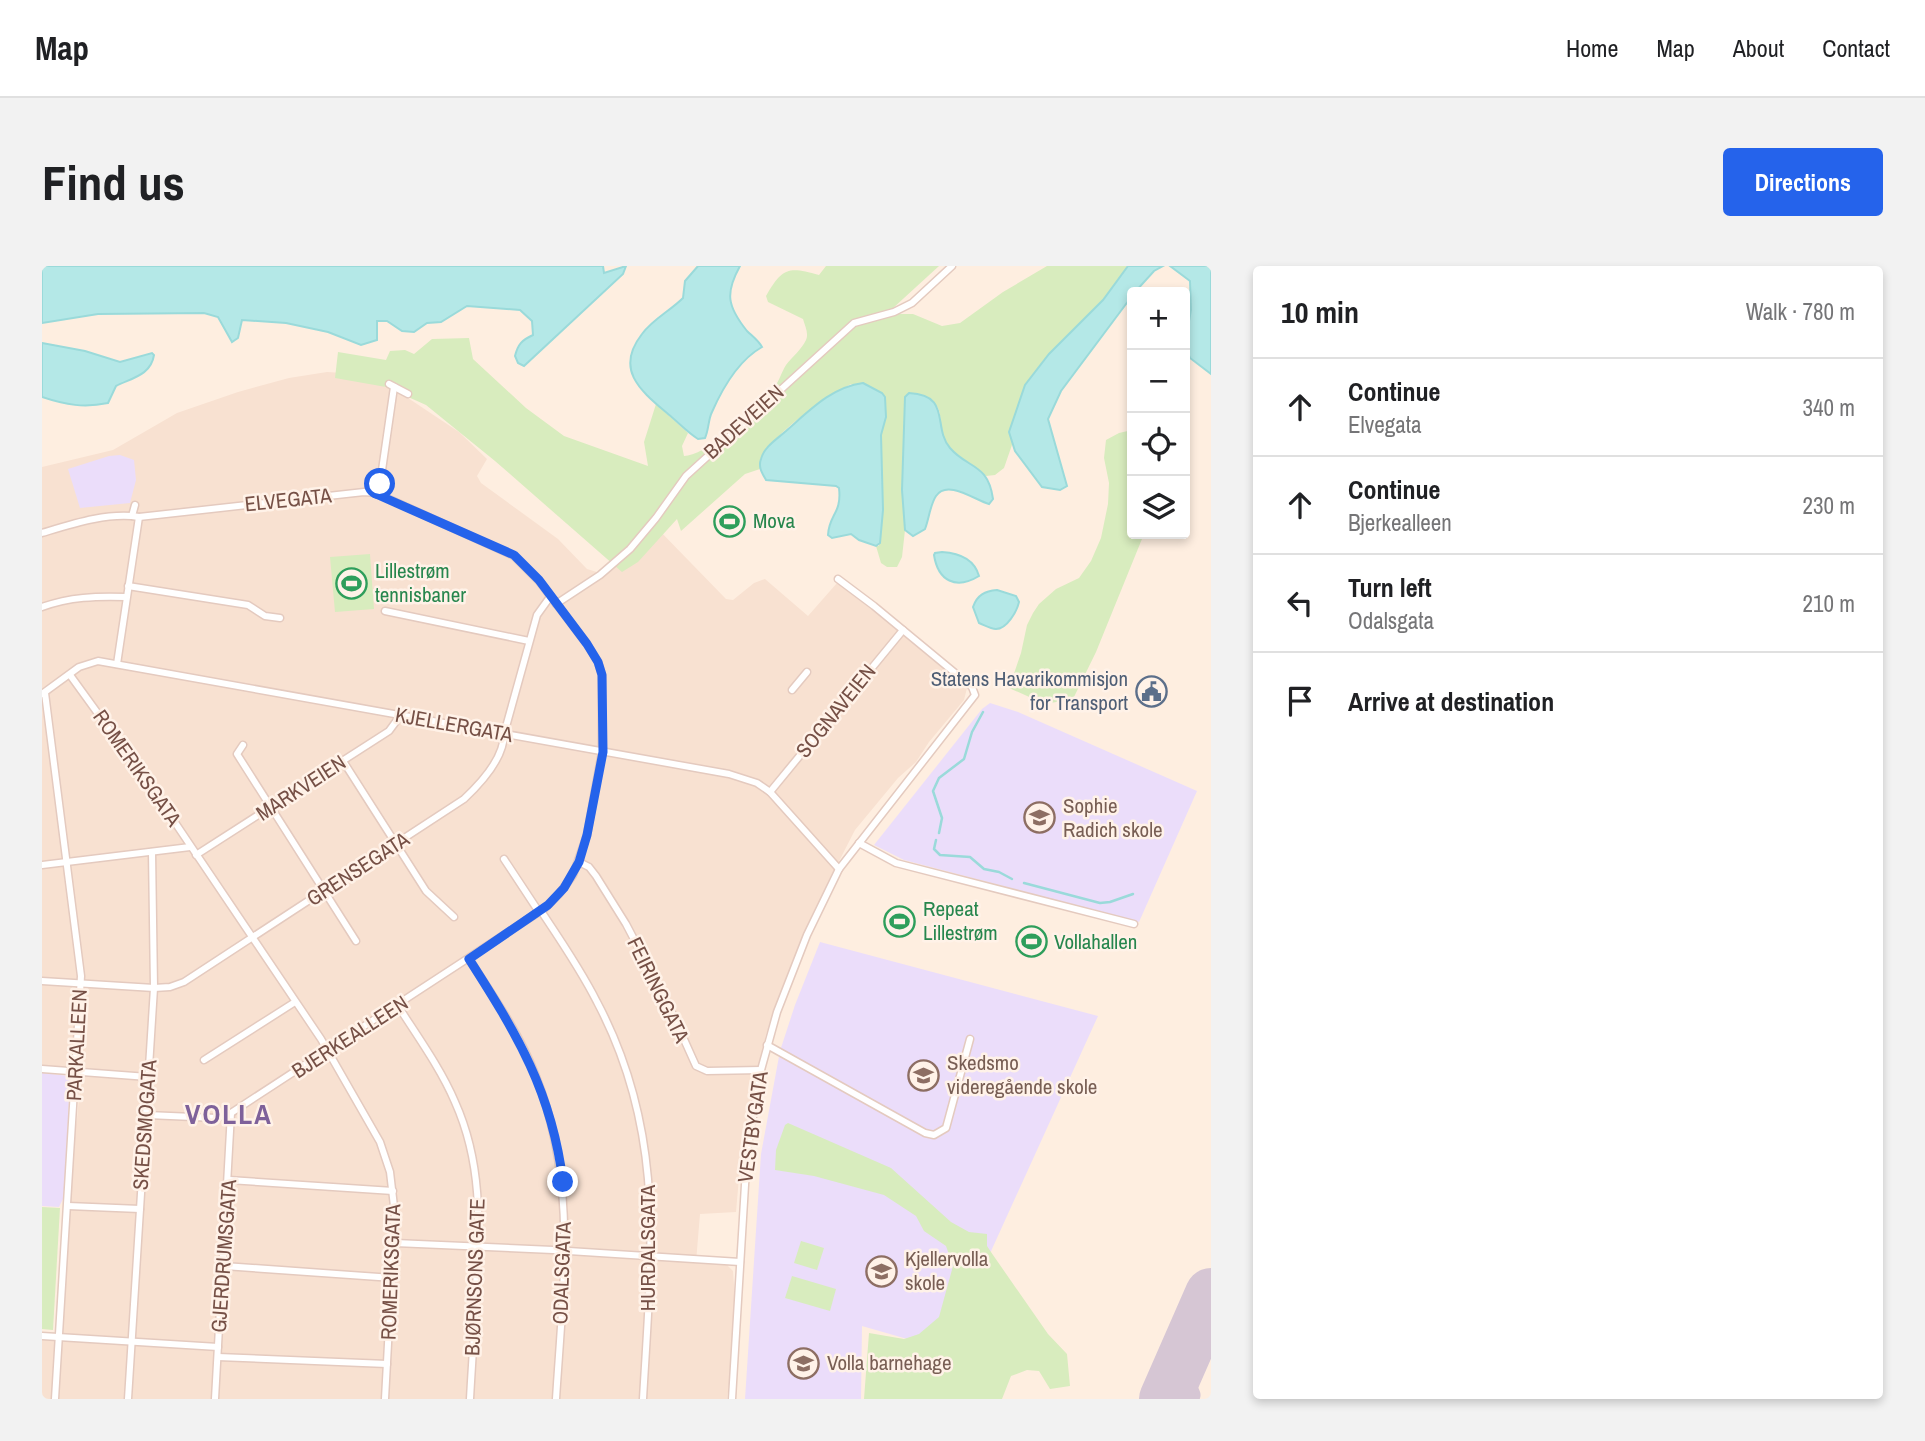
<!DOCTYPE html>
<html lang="en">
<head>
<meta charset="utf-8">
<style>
  :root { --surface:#fff; --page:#f2f2f2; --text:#202124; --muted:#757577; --line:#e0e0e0; --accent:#2563eb }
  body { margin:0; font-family:"Archivo Narrow",sans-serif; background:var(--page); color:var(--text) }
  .controls { position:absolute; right:21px; top:21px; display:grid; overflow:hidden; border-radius:7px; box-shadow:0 4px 10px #0003 }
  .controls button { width:63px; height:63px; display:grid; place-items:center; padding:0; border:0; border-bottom:2px solid var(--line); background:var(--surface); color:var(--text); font:35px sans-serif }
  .stop { position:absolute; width:21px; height:21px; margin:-16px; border:5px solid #2563eb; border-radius:50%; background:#fff }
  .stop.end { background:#2563eb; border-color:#fff; box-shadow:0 2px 7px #0008 }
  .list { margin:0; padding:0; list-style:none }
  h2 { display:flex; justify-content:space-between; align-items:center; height:91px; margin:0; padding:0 28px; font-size:30px }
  h2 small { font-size:23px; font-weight:400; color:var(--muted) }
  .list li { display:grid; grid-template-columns:46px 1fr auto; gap:21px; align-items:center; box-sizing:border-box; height:98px; padding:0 28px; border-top:2px solid var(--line) }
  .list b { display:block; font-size:26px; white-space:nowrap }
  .list p { margin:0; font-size:23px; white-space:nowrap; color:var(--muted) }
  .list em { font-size:23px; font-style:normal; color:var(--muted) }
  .icon { flex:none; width:38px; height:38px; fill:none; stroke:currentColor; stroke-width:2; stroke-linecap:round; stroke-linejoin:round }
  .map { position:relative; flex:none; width:1169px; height:1133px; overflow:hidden; border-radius:7px }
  header { display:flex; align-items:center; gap:42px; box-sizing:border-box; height:98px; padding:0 35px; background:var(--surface); border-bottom:2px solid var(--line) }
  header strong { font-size:33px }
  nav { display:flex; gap:38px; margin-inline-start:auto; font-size:24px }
  .intro { display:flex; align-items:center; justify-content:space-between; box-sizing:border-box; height:168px; padding:0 42px }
  h1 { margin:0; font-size:49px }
  .button { padding:18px 32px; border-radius:7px; background:var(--accent); color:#fff; font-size:24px; font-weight:700 }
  main { display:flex; gap:42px; padding:0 42px }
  aside { flex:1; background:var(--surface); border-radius:7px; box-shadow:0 4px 10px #0003 }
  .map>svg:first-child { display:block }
</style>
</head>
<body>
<header>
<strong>Map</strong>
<nav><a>Home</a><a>Map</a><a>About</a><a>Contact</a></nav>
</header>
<div class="intro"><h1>Find us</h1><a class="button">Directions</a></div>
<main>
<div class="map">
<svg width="1169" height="1133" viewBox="0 0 1169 1133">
  <rect width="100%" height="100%" fill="#feeee0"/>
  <polygon fill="#f8e1d1" points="285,106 301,107 337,118 360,128 417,166 445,193 435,210 439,217 516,273 545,303 558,307 613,260 684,333 691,334 712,317 723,313 766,350 795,317 914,409 925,422 922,434 887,476 874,496 856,512 813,564 792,605 724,768 710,832 706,890 699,888 694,946 658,948 654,996 685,999 691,1005 695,1060 685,1133 0,1133 0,1073 21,1074 18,1003 29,886 35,853 39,810 30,803 0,801 0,201 71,184 135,147 196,126 247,112"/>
  <g fill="#ebddfa">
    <polygon points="78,189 92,194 94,214 88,237 38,242 26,203 67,190"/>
    <polygon points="948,437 976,446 1155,525 1097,656 862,594 832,579 940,443"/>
    <polygon points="778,676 1056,750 950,983 907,1085 820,1060 819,1133 703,1133 719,888 738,785 753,739"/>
    <polygon points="0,807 27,810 28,813 22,931 17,941 0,940"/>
  </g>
  <g fill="#d8ecbe">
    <path d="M784,0H897L850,43L849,48H871L900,60L918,57L961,26L1005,0H1086L1061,34L1007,88L983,119L967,165L971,176L962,202L953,209L944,210C933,199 918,193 908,182C886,158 918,134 864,129L860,224L863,264L860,291L855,301H845L839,297L834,280H837L840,199L839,169L844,151L809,118C783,132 719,173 718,203L703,208L639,265L635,253L596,296L580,306L453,195L384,139L344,121L293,112L296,86L344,94L348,85L363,84L372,88L390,73L427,72L431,93L484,142L522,170L606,200L602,176L614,138L646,167L640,180L642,190C666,190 714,141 731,123C737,116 739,107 744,99C750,91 760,83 764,74C767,68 763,60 761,53L726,36L724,30C740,2 746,0 777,9Z"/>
    <polygon points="1090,164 1090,268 1102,268 1054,386 1031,433 1003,438 967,422 979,387 985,359 991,347 997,338 1014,323 1037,312 1049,295 1059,272 1066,238 1067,217 1062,192 1064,174 1077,167"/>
    <polygon points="328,288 332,343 293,346 288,291"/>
    <polygon points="746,857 849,902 909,956 927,966 945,968 945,980 951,989 1006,1068 1025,1088 1028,1120 1008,1123 997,1105 985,1104 969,1110 960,1133 822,1133 827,1067 862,1073 877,1068 897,1051 911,1000 904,980 882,965 874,950 842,929 772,910 733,904 734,884 743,859"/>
    <polygon points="0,941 18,942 11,1064 0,1063"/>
    <polygon points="759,975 782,982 775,1004 752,997"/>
    <polygon points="750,1010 794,1023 788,1045 743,1032"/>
  </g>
  <g fill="#b4e8e7" stroke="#9adada" stroke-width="2">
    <path d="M0,0H561L562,7L584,0L581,8L482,100L476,97L473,90C476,78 480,74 491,69L490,55L478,44L425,40L399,56L385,57L372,66L360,65L345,55H335V74L319,79L286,66L244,57L200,54L196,72L190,76L176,51L162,47L56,48L0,57Z"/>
    <path d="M656,0H698C683,27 685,40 705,65C710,70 716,74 720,81C697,94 681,121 670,146C666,154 667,163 663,172L656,173C645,166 637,157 626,148C599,125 572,104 600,68C611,53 628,45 641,32L643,15Z"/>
    <polygon points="1086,0 1121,0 1112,5 1093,26 1090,26 1090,30 1019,125 1006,153 1025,220 1018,224 1000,221 973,185 967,166 983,119 1007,88 1061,34"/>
    <polygon points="1128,0 1169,0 1169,108 1148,92 1143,78 1149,44 1148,15"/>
    <path d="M0,77L43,85L78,96L110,87L112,89C109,109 90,112 74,120L66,137C42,142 24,139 0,131Z"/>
    <path d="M821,117L840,127L843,131L844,151L839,169L841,244L838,277L834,280L817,274L809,268L790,272L786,269C787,248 800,248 797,222L794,220L724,214C720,207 716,201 719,193C722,181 735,173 744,165C768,144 790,121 821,117Z"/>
    <path d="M867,127C910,129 890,161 908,182C926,203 946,197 951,233L947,238C933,234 905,213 894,230C888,239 887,253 883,263L871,270L863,264L860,224L863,131Z"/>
    <path d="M900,286C916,287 932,292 937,310C914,324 896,315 892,289L893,287Z"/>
    <path d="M955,324L974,330L977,336C975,345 965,363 954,363C949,363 942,359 937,357L931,341C935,329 943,325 955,324Z"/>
  </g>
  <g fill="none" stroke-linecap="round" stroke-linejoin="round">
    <g stroke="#9adada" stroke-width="2.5">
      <polyline points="897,567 900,552 891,525 897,512 922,493 930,466 941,446"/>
      <polyline points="894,574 892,583 898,589 928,591 942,603 957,606 970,613"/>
      <polyline points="982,617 1058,637 1068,636 1091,628"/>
    </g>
    <polyline stroke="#d6c6d4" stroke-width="21" points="1123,1133 1131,1125 1139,1123 1148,1129 1138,1106 1141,1092"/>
    <polyline stroke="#d6c6d4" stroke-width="52" points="1123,1133 1169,1028"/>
    <defs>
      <g id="minor">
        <polyline points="347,118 366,128"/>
        <polyline points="334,227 338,218 352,121"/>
        <polyline points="90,250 93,239"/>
        <path d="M0,267C30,258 66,246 97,251"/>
        <polyline points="86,320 206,339 223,350 238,352"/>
        <polyline points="514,338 558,309 588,283 614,252 644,210 812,57 852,46 870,37 910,0"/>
        <path d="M0,341C28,331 54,330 84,331"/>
        <polyline points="343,345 487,375"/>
        <polyline points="75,398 97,251 322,226 334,227 472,290 497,315 545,378 556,396 560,409 560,486 545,569 531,609 517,628 503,642 189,847 175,852 105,849"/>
        <polyline points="28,409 107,518 279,773 338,876 348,906 353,949 343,1133"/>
        <polyline points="750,424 765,406"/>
        <polyline points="3,427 39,710 13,1133"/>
        <polyline points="0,428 37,401 56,395 687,508 715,517 728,526 797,603"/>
        <polyline points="201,479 195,488 314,675"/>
        <polyline points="301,495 384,625 412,651"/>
        <polyline points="728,526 861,364"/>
        <polyline points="817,577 854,597 1092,658"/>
        <polyline points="154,589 347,465 358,450"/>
        <polyline points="462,593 497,646"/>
        <polyline points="537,596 547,601 554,610 584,658 627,740 654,800 665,805 719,804"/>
        <polyline points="0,599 148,581"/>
        <path d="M499,645C519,675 539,704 555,736C625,868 609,991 601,1133"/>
        <path d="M427,693C451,730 477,767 493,808C536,915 521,1021 514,1133"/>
        <path d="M0,715L112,722L128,721L142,716L422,533C438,518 462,492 462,468L495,349L508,331"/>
        <path d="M356,740C376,771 399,803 413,836C440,896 438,957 434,1021C433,1058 430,1096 428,1133"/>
        <polyline points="725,779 883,867 892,869 904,862 928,773"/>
        <polyline points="162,794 253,736"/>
        <polyline points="0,803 106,811"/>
        <polyline points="187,914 351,925"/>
        <polyline points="26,940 98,943"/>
        <polyline points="353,977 511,984 698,996"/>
        <polyline points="182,1000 351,1012"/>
        <polyline points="0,1070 176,1081"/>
        <polyline points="176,1091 345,1098"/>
        <polyline points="86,1133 112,722 110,586"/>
        <polyline points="173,1133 189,847"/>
        <polyline points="690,1133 705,886 719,804 735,746 765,669 797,603 933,429 930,421 832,340 796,313"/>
      </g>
    </defs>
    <use href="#minor" stroke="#e4cabf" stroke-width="9"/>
    <use href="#minor" stroke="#fff" stroke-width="6"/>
  </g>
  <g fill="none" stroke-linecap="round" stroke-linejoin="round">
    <path stroke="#2563eb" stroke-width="9" d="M338,218L334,228L472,289L497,314L545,378L556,396L560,409L561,486L545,569L537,596L522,622L506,639L427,693C475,768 510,826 521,916"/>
  </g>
  <defs>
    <symbol id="stadium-ring" viewBox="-11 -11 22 22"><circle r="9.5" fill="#fff2e8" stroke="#2e9e5b" stroke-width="1.5"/><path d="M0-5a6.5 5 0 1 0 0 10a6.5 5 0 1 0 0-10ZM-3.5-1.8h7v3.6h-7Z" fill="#2e9e5b"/></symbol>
    <symbol id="civic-ring" viewBox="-11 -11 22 22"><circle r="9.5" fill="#fff2e8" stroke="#5c6f8a" stroke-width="1.5"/><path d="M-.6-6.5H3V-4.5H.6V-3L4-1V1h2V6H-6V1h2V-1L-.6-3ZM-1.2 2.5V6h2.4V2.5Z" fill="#5c6f8a"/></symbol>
    <symbol id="school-ring" viewBox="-11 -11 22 22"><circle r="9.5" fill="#fff2e8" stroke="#8d6e63" stroke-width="1.5"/><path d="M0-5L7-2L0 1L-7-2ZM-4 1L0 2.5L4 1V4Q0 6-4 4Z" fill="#8d6e63"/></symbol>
  </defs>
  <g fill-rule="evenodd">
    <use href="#stadium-ring" x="670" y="238" width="35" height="35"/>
    <use href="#stadium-ring" x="292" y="300" width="35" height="35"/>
    <use href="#civic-ring" x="1092" y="408" width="35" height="35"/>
    <use href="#school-ring" x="980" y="534" width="35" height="35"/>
    <use href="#stadium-ring" x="840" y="638" width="35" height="35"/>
    <use href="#stadium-ring" x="972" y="658" width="35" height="35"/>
    <use href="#school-ring" x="864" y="792" width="35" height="35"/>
    <use href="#school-ring" x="822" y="988" width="35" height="35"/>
    <use href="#school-ring" x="744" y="1080" width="35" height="35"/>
  </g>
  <g text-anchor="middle" stroke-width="5" stroke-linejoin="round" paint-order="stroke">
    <g font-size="21" fill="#765046" stroke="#fff2e8">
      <text transform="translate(702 156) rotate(-42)" y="7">BADEVEIEN</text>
      <text transform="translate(246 234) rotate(-6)" y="7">ELVEGATA</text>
      <text transform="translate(794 445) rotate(-51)" y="7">SOGNAVEIEN</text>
      <text transform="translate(412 459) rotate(10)" y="7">KJELLERGATA</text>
      <text transform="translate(95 502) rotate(55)" y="7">ROMERIKSGATA</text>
      <text transform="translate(259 522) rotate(-33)" y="7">MARKVEIEN</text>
      <text transform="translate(316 603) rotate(-33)" y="7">GRENSEGATA</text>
      <text transform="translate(616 724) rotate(64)" y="7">FEIRINGGATA</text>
      <text transform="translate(308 771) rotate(-33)" y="7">BJERKEALLEEN</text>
      <text transform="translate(35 779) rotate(-87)" y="7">PARKALLEEN</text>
      <text transform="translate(103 859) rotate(-86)" y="7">SKEDSMOGATA</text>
      <text transform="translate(711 861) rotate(-82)" y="7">VESTBYGATA</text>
      <text transform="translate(606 982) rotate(-90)" y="7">HURDALSGATA</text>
      <text transform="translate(182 990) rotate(-86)" y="7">GJERDRUMSGATA</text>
      <text transform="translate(349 1006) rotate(-88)" y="7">ROMERIKSGATA</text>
      <text transform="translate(520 1007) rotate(-88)" y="7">ODALSGATA</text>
      <text transform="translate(433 1011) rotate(-88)" y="7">BJØRNSONS GATE</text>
    </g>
    <g font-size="21" fill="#27864d" stroke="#fff2e8" text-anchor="start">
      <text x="711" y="262">Mova</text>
      <text x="333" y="312">Lillestrøm<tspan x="333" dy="24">tennisbaner</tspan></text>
      <text x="881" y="650">Repeat<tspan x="881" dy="24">Lillestrøm</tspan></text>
      <text x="1012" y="683">Vollahallen</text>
    </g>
    <g font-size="21" fill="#4e5e75" stroke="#fff2e8" text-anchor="end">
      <text x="1086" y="420">Statens Havarikommisjon<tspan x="1086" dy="24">for Transport</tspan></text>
    </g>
    <g font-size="21" fill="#785e54" stroke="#fff2e8" text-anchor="start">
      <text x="1021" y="547">Sophie<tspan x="1021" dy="24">Radich skole</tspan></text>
      <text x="905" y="804">Skedsmo<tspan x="905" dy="24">videregående skole</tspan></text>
      <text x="863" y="1000">Kjellervolla<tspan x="863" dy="24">skole</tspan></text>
      <text x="785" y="1104">Volla barnehage</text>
    </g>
    <g font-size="28" font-weight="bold" letter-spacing="2" fill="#7e619a" stroke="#fff2e8">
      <text x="187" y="858">VOLLA</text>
    </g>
  </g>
</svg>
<div class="controls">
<button>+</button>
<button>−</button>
<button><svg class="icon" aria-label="locate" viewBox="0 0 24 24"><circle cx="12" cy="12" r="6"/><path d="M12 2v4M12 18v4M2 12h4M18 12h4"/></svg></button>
<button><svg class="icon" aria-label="layers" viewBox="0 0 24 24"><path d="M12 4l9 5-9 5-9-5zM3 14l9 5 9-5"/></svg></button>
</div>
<div class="stop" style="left:338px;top:218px"></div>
<div class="stop end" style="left:521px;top:916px"></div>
</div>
<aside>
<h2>10 min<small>Walk · 780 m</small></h2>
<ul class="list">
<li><svg class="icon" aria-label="ahead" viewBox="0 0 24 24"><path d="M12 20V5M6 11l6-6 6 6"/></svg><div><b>Continue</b><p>Elvegata</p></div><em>340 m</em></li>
<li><svg class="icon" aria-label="ahead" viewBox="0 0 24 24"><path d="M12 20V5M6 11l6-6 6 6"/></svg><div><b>Continue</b><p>Bjerkealleen</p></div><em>230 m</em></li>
<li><svg class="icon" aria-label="left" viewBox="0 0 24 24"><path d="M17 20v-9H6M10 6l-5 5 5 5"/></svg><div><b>Turn left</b><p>Odalsgata</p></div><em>210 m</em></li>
<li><svg class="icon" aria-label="arrive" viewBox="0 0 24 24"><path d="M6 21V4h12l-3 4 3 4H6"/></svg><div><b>Arrive at destination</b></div></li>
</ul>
</aside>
</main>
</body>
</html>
